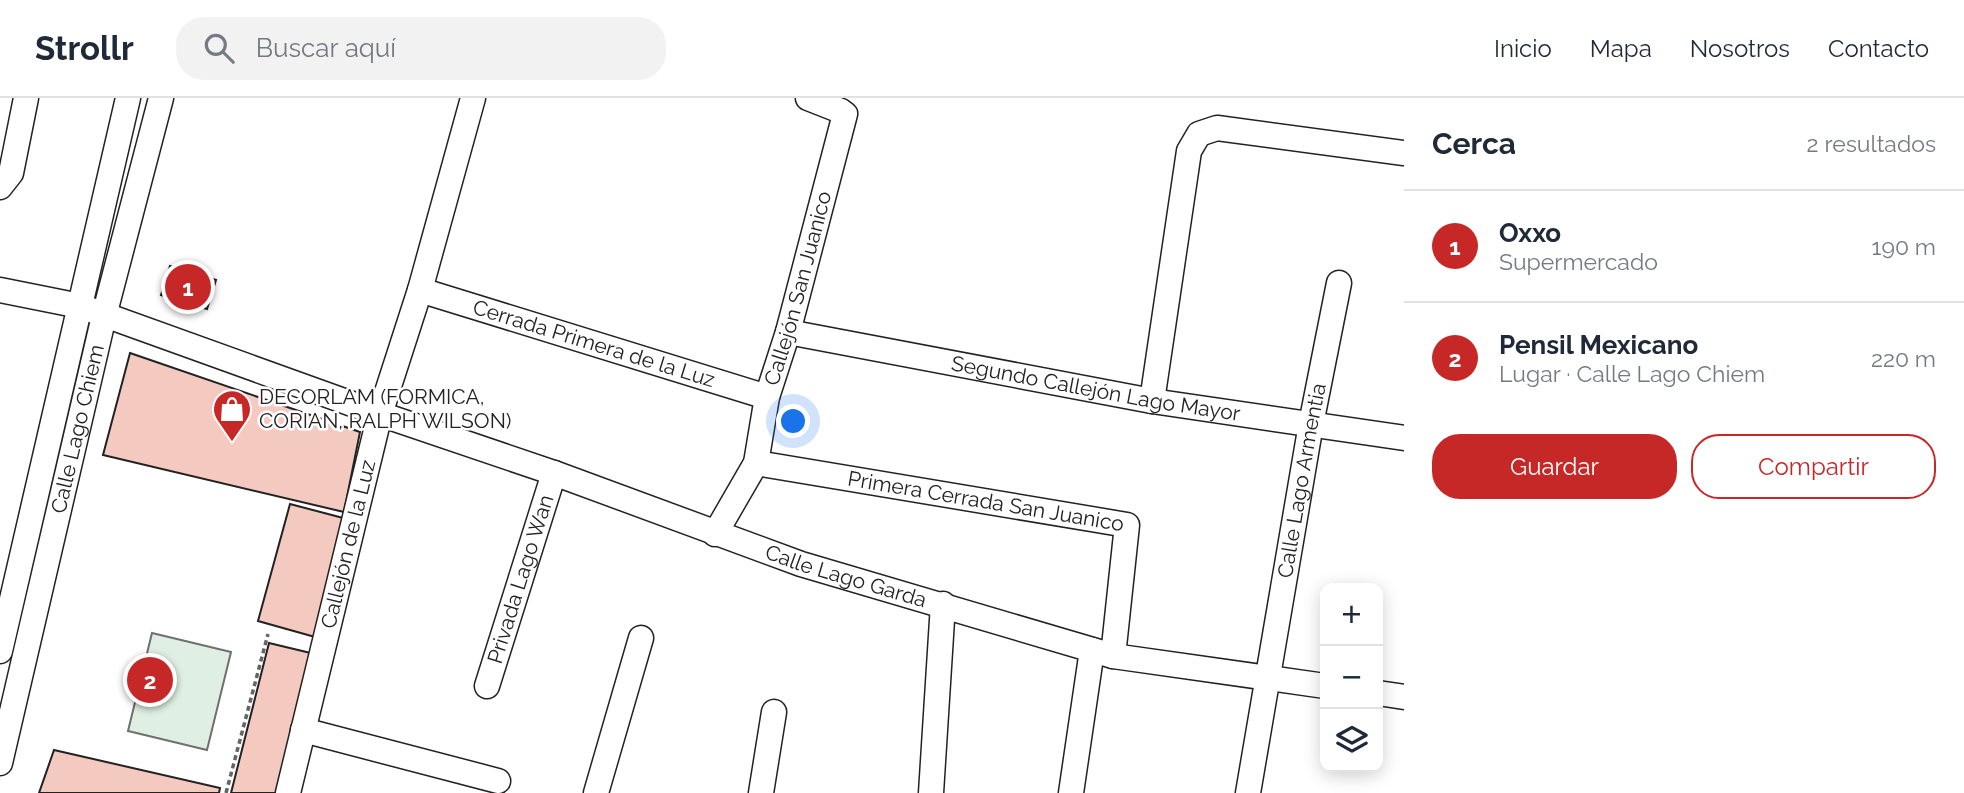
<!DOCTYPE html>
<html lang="es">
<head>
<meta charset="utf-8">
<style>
  :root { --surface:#fff; --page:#f2f2f3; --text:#1f2937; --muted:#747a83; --line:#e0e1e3; --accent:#c62828 }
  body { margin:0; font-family:Raleway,sans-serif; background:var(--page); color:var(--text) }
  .controls { position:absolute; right:21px; bottom:21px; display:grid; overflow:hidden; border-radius:14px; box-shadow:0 4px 18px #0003 }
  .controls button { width:63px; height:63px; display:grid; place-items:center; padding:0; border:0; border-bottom:2px solid var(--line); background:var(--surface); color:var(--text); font:35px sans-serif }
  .you { position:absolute; left:794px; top:324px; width:24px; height:24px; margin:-18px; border:5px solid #fff; border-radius:50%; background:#1a73e8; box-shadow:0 0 0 10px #1a73e833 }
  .badge { display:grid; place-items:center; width:46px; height:46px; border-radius:50%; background:var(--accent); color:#fff; font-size:23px; font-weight:700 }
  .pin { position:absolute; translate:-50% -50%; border:4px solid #fff; box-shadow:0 2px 7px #0006 }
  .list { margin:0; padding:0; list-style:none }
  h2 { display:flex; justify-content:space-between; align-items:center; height:91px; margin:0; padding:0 28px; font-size:30px }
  h2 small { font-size:23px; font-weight:400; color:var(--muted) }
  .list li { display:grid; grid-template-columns:46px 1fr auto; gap:21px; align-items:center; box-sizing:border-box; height:112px; padding:0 28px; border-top:2px solid var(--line) }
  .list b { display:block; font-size:26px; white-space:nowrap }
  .list p { margin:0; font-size:23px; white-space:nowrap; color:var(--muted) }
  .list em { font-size:23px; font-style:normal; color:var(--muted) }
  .actions { display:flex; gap:14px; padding:21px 28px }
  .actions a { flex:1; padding:16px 0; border:2px solid var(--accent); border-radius:28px; text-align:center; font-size:24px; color:var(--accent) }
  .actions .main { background:var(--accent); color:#fff }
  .icon { flex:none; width:38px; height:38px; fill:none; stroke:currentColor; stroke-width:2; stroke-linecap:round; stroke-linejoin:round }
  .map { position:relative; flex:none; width:1404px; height:695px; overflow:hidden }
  header { display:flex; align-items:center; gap:42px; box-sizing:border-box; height:98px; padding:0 35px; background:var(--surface); border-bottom:2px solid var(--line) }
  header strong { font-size:33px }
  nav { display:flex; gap:38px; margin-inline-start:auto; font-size:24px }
  .search { width:490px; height:63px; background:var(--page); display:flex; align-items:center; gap:18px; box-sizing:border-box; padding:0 24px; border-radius:28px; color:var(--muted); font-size:26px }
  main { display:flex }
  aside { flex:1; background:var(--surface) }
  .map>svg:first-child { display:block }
</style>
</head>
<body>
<header>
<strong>Strollr</strong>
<div class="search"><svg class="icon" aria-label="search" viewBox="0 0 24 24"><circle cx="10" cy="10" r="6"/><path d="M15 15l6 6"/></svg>Buscar aquí</div>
<nav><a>Inicio</a><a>Mapa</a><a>Nosotros</a><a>Contacto</a></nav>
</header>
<main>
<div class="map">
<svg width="1404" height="695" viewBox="0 0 1404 695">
  <rect width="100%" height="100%" fill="#fff"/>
  <polygon fill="#e0efe3" stroke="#6f6f6f" stroke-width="2" points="152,535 231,554 207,652 128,633"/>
  <g fill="#f3c9c0" stroke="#222" stroke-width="2">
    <polygon points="170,168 216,182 207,211 161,197"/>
    <polygon points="130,255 360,334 344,414 103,357"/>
    <polygon points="290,406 347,421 315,539 258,523"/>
    <polygon points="269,545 319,557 284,695 231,695"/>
    <polygon points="54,652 220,690 219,695 39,695"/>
  </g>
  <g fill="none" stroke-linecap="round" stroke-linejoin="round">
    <defs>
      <g id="minor">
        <polyline points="0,89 11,75 26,0"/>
        <path id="s1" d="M0,192L80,208L380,316L554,375L801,466L1113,558L1325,588"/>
        <path id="s2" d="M420,192L767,299"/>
        <path id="s3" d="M788,234L1152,303L1404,340"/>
        <polyline points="1152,303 1189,53 1199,36 1217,30 1404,55"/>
        <path id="s4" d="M756,365L1127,427L1113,558"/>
        <path id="s5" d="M715,436L756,365L767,299L788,234L845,16L841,13L808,0"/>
        <polyline points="0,553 128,0"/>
        <path id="s6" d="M487,588L554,375"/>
        <polyline points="1378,595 1404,599"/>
        <polyline points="303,632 498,683"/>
        <path id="s7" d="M0,665L104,218L161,0"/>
        <path id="s8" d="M288,695L380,316L420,192L473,0"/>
        <polyline points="596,695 641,540"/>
        <polyline points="761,695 774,614"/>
        <polyline points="931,695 943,506"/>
        <polyline points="1071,695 1092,552"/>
        <path id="s9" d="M1248,695L1311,326L1339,185"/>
      </g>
    </defs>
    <use href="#minor" stroke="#222" stroke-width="27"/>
    <polyline stroke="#646464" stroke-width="3.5" stroke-dasharray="5 3.5" stroke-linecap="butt" points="226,695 268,536"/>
    <use href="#minor" stroke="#fff" stroke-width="24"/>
  </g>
  <defs>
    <symbol id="shop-pin" viewBox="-11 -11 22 30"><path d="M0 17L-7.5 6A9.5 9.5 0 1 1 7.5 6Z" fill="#c62828" stroke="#fff"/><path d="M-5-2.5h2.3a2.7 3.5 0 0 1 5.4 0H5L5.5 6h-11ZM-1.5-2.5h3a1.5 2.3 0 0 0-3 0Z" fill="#fff"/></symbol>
  </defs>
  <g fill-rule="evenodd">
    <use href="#shop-pin" x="210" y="289" width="44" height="60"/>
  </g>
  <g text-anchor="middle" stroke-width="5" stroke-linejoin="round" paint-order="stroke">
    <g font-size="21" fill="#222" stroke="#fff">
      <text dy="7" stroke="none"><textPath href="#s5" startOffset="262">Callejón San Juanico</textPath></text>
      <text dy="7" stroke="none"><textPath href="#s2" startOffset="182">Cerrada Primera de la Luz</textPath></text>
      <text dy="7" stroke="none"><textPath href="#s3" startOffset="313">Segundo Callejón Lago Mayor</textPath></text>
      <text dy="7" stroke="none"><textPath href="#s7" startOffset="343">Calle Lago Chiem</textPath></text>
      <text dy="7" stroke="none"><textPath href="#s9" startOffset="317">Calle Lago Armentia</textPath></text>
      <text dy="7" stroke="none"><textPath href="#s4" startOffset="233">Primera Cerrada San Juanico</textPath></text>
      <text dy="7" stroke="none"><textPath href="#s8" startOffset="256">Callejón de la Luz</textPath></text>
      <text dy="7" stroke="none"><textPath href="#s1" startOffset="894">Calle Lago Garda</textPath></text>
      <text dy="7" stroke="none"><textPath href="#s6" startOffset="112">Privada Lago Wan</textPath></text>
    </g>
    <g font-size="21" fill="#222" stroke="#fff" text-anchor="start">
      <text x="259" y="306">DECORLAM (FORMICA,<tspan x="259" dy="24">CORIAN, RALPH WILSON)</tspan></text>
    </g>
  </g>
</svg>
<div class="controls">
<button>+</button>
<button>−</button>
<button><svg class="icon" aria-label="layers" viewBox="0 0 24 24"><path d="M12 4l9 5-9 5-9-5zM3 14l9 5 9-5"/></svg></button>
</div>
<div class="you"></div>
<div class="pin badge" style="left:188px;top:189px">1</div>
<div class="pin badge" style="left:150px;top:582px">2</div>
</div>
<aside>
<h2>Cerca<small>2 resultados</small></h2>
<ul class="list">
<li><span class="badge">1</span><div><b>Oxxo</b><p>Supermercado</p></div><em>190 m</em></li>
<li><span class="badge">2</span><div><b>Pensil Mexicano</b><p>Lugar · Calle Lago Chiem</p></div><em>220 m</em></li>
</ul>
<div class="actions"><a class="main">Guardar</a><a>Compartir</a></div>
</aside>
</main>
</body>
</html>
